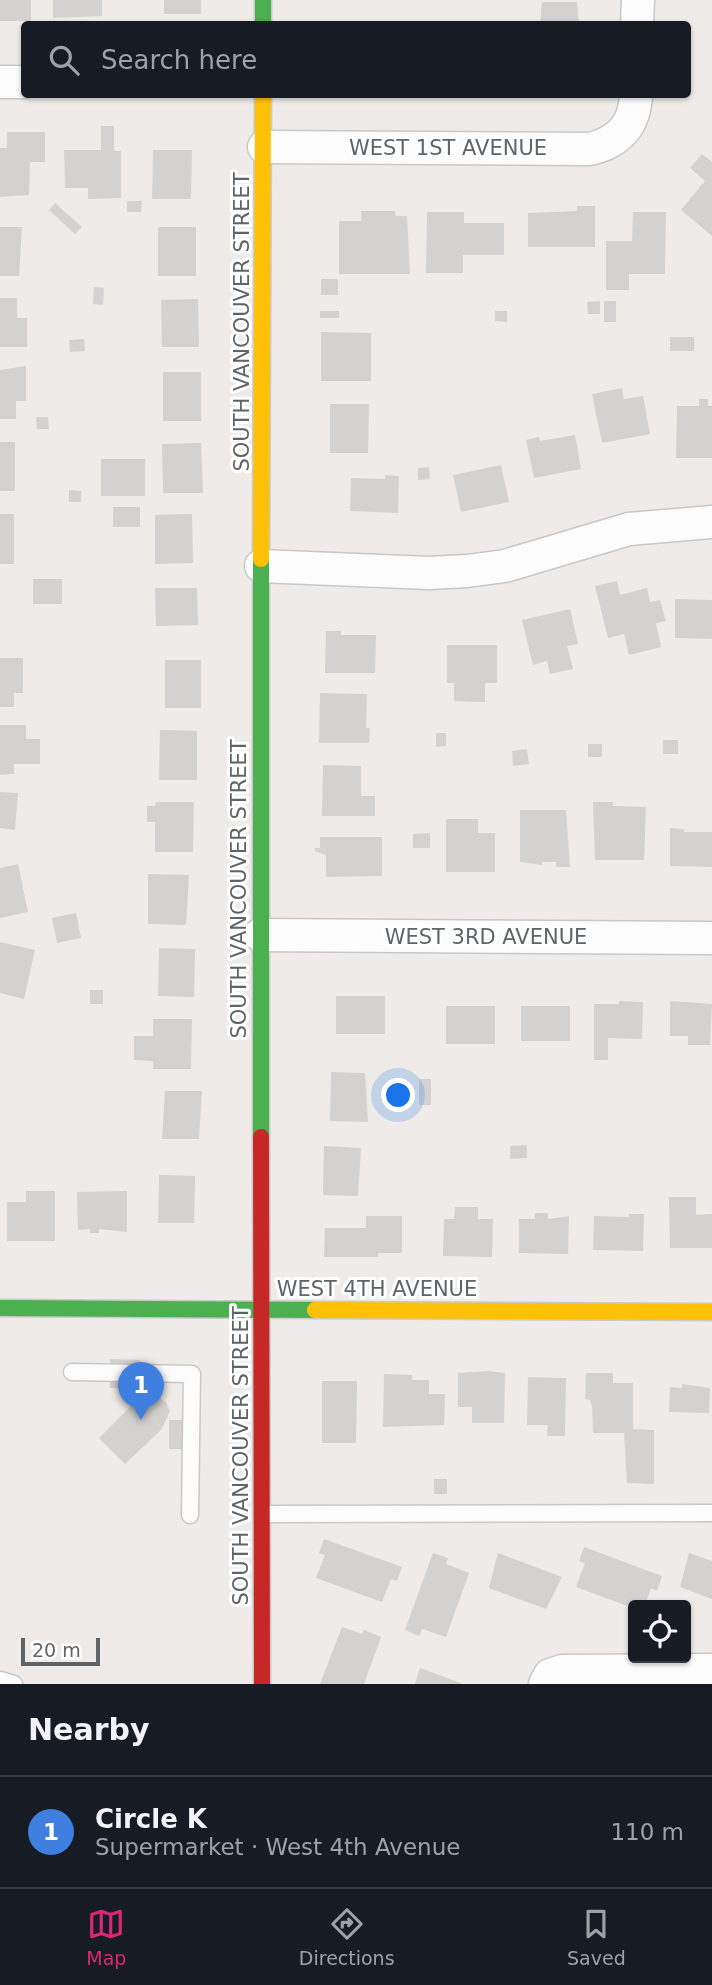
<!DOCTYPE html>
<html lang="en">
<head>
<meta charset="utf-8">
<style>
  :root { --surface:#171b24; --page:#20242c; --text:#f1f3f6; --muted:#9ea1a6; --line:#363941; --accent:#db2777 }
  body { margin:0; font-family:"DejaVu Sans",sans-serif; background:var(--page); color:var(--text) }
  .controls { position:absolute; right:21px; bottom:21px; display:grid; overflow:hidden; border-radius:7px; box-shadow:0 2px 5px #0004 }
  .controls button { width:63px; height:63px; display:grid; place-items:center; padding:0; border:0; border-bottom:2px solid var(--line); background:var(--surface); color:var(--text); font:35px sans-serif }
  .scale { position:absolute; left:21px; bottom:18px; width:79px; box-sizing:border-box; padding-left:7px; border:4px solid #5e6467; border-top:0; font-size:19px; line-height:24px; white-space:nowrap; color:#5e6467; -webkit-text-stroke:5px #fff; paint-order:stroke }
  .you { position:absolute; left:399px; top:1096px; width:24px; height:24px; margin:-18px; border:5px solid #fff; border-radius:50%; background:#1a73e8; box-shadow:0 0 0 10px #1a73e833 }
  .badge { display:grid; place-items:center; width:46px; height:46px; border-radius:50%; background:var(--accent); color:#fff; font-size:23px; font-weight:700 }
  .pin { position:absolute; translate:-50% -58px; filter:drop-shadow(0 2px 4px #0008) }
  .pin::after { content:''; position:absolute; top:37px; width:24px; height:21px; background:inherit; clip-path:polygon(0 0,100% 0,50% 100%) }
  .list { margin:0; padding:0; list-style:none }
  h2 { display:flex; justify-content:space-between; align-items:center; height:91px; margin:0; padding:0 28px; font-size:30px }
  h2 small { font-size:23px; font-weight:400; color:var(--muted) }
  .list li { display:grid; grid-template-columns:46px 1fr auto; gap:21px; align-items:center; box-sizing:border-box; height:112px; padding:0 28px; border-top:2px solid var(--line) }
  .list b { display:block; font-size:26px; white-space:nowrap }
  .list p { margin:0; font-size:23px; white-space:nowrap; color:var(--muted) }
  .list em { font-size:23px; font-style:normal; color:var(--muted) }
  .icon { flex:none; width:38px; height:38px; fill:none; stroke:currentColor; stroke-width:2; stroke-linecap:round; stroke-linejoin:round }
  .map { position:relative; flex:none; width:712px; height:1684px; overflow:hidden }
  .search { position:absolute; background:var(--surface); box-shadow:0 2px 5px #0004; left:21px; right:21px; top:21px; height:77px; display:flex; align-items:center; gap:18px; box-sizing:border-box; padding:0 24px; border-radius:7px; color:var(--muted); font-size:26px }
  .sheet { height:203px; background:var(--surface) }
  nav { display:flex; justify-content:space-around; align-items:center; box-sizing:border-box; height:98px; border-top:2px solid var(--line); background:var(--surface); font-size:19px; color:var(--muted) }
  nav a { display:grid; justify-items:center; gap:4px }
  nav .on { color:var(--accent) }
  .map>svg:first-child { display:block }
</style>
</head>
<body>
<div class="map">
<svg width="712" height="1684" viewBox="0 0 712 1684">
  <rect width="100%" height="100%" fill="#eeebe8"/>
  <g fill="#d4d2d1">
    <rect x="0" y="0" width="31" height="21"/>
    <polygon points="53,0 102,0 102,16 53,18"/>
    <rect x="164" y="0" width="37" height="14"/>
    <polygon points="542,2 577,2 579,24 540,24"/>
    <polygon points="101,126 114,126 114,151 121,151 121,198 88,199 88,188 65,188 64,150 101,150"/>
    <polygon points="7,132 45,132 45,162 30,162 29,195 0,197 0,148 7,148"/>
    <polygon points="153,150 192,150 191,199 152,199"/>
    <polygon points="702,154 712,162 712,236 681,210 705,181 690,168"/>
    <polygon points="127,201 142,201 141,212 127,212"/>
    <polygon points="55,203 82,227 75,234 49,210"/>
    <polygon points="577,206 595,206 595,247 528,247 528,213 577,211"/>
    <polygon points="361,211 395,211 396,216 407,216 410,274 339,274 339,221 361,221"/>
    <polygon points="427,212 464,212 464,223 504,223 504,255 463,255 463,273 426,273"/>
    <polygon points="633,212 666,212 665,274 629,274 629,290 606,290 606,241 632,241"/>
    <polygon points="0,227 22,227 19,276 0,276"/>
    <rect x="158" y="227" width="38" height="49"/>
    <rect x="321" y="279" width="17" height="16"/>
    <polygon points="94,287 104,288 103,305 93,304"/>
    <polygon points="0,298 17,298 17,318 27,318 27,347 0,347"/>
    <polygon points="198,299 199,347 162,347 161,300"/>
    <polygon points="600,301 600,314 588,314 587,302"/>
    <rect x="604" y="301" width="12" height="21"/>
    <rect x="320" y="311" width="19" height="7"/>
    <polygon points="495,311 507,311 507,322 495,321"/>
    <polygon points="321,332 371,333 371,381 321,381"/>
    <rect x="670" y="337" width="24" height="14"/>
    <polygon points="84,339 85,351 70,352 69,340"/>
    <polygon points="26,366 26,401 16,401 16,419 0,419 0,370"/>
    <rect x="163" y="372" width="38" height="49"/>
    <polygon points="622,388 624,399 643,396 650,434 602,443 592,394"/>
    <polygon points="699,399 708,399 708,406 712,406 712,458 676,458 677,406 699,406"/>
    <polygon points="330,404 369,404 368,453 330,453"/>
    <polygon points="36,417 48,417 49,429 37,429"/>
    <polygon points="575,435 581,469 534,478 526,440 539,437 540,441"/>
    <rect x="0" y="442" width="15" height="49"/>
    <polygon points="201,443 203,493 163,493 162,444"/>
    <rect x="101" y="459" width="44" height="37"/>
    <polygon points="501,465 509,502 461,512 453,475"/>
    <polygon points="429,467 430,479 418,480 418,468"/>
    <polygon points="385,475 399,476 398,513 350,511 351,478 385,479"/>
    <polygon points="69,490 81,491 81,502 69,502"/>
    <rect x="113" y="507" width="27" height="20"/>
    <rect x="0" y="514" width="14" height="50"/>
    <polygon points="192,514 193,563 155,564 155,515"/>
    <rect x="33" y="579" width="29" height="25"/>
    <polygon points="617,581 620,595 647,588 650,602 660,600 666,621 656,623 661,647 629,655 624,634 608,638 595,586"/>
    <polygon points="155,588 197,588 198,625 156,626"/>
    <polygon points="675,599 712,600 712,639 675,638"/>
    <polygon points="570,609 578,644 567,646 573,669 550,674 547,661 533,665 522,620"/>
    <polygon points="326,631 341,631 341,635 376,635 375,673 325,673"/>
    <polygon points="447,645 497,645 497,683 485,683 485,702 454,701 454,683 447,683"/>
    <polygon points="0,658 23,658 23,693 14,693 14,707 0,707"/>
    <rect x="165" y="660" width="36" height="48"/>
    <polygon points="320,693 367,694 366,728 370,728 369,743 319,743"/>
    <polygon points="0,725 26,725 26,739 40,739 40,764 14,764 14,774 0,775"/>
    <polygon points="160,730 197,731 197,780 159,780"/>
    <polygon points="436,733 446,733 446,746 436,747"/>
    <rect x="663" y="740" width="15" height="14"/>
    <rect x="588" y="744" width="14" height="13"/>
    <polygon points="527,749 529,764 513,766 512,751"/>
    <polygon points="323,765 361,766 361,796 375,796 375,816 322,816"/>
    <polygon points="0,792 18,793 15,830 0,828"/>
    <polygon points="156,802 194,802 193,852 155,852 155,822 147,822 147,806 155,806"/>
    <polygon points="593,802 613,802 613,806 646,807 644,860 595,860"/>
    <polygon points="520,810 566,810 570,867 556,867 556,862 542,862 542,865 520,862"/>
    <polygon points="446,819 478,819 478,833 495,833 495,872 446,872"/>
    <polygon points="670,828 684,829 684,832 712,832 712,867 670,866"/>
    <polygon points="430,833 430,848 413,848 413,834"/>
    <polygon points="320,837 382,837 382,876 326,877 326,855 315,851 315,848 320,848"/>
    <polygon points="18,864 28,912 0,918 0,868"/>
    <polygon points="148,874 189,875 186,925 148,924"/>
    <polygon points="76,913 81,938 57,943 52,918"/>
    <polygon points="0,942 35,950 24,999 0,993"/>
    <polygon points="159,948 195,949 194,997 158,996"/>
    <rect x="90" y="990" width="13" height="14"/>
    <rect x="336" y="996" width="49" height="38"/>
    <polygon points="619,1001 643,1002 642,1039 608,1038 608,1060 594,1060 594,1004 619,1004"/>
    <polygon points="670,1001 712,1004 710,1045 688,1045 688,1036 670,1036"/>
    <rect x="446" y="1006" width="49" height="38"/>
    <rect x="521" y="1006" width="49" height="35"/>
    <polygon points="153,1019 192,1019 191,1069 153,1069 153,1061 134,1060 134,1036 153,1036"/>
    <polygon points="331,1072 365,1073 368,1122 330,1121"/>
    <rect x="419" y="1079" width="12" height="26"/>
    <polygon points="165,1091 202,1091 199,1139 162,1139"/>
    <polygon points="527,1145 527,1158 510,1159 510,1146"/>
    <polygon points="324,1146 361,1148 358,1196 323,1195"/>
    <polygon points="159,1175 195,1176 194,1223 158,1223"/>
    <polygon points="26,1191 55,1191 55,1241 7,1241 7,1202 26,1202"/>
    <polygon points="127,1191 127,1232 99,1229 99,1233 90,1233 90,1229 78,1230 77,1192"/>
    <polygon points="669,1197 696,1197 696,1215 712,1214 712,1248 670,1248"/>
    <polygon points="455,1207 478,1207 478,1219 493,1219 492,1257 443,1256 444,1219 454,1219"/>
    <polygon points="535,1213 548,1213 548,1219 569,1216 568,1254 519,1253 519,1219 535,1219"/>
    <polygon points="629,1214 644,1214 643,1251 593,1250 594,1216 629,1217"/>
    <polygon points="366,1216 402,1216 402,1253 378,1253 378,1257 324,1257 325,1228 366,1228"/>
    <polygon points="110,1359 140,1360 140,1388 110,1388"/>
    <polygon points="488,1371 505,1373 504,1423 472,1423 472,1407 458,1407 458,1373"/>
    <polygon points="586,1373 613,1373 613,1383 633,1383 633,1429 654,1430 654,1484 627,1483 624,1433 593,1433 592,1406 590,1400 585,1399"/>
    <polygon points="384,1374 412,1375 412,1380 429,1380 429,1394 445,1394 444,1425 383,1427"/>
    <polygon points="528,1377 566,1378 565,1436 547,1436 548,1425 527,1425"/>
    <polygon points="322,1381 357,1381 356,1443 322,1443"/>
    <polygon points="682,1384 710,1388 709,1413 669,1412 670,1387 682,1388"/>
    <polygon points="155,1395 166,1402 170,1411 161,1430 125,1464 99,1438 134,1403"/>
    <rect x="169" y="1420" width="30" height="29"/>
    <rect x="434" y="1479" width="13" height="15"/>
    <polygon points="324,1539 402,1567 397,1581 391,1579 382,1602 316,1578 325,1555 319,1553"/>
    <polygon points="584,1547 662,1576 657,1591 651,1588 645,1605 633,1605 633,1608 576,1587 585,1563 579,1561"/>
    <polygon points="433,1553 448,1558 446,1564 469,1573 446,1637 422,1629 419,1636 405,1630"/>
    <polygon points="498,1553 562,1577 546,1609 489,1588"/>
    <polygon points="689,1553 712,1561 712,1599 680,1587"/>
    <polygon points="342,1627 362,1634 364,1630 381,1637 364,1684 320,1684"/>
    <polygon points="420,1668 463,1684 415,1684"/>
  </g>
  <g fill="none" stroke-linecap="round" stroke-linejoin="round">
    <defs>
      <g id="lane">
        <polyline points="72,1372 192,1374 190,1515"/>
        <polyline points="262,1514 712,1513"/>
        <polyline points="0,1680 14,1684"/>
      </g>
      <g id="street">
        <polyline points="637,24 638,0"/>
        <polyline points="0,82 24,82"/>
        <path d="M264,147L590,149C619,142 635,125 636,94"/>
        <polyline points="261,566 429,573 467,571 505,566 629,529 712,522"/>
        <polyline points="260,935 712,938"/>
        <polyline points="545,1684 550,1675 562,1671 712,1670"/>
      </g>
      <g id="fast">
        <polyline points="263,0 263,24"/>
        <polyline points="261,1137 261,559"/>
        <polyline points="0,1308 315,1310"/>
      </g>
      <g id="slow">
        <polyline points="261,559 263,94"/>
        <polyline points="315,1310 712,1312"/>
      </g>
      <polyline id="jam" points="261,1137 262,1684"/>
    </defs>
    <use href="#lane" stroke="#c7c8c7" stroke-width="19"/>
    <use href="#street" stroke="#c7c8c7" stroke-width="35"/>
    <use href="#fast" stroke="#cacaca" stroke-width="19"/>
    <use href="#slow" stroke="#cacaca" stroke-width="19"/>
    <use href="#jam" stroke="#cacaca" stroke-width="19"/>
    <use href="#lane" stroke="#fcfcfc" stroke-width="16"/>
    <use href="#street" stroke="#fcfcfc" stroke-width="32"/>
    <use href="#fast" stroke="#4caf50" stroke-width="16"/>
    <use href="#slow" stroke="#ffc107" stroke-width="16"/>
    <use href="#jam" stroke="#c62828" stroke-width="16"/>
  </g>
  <g text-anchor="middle" stroke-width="6" stroke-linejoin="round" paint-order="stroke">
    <g font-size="21" fill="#5e6467" stroke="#fff">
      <text x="448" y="155">WEST 1ST AVENUE</text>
      <text transform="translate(242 322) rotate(-90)" y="7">SOUTH VANCOUVER STREET</text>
      <text transform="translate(239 889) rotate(-90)" y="7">SOUTH VANCOUVER STREET</text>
      <text x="486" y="944">WEST 3RD AVENUE</text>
      <text x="377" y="1296">WEST 4TH AVENUE</text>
      <text transform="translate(241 1456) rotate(-90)" y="7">SOUTH VANCOUVER STREET</text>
    </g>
  </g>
</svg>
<div class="controls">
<button><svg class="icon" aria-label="locate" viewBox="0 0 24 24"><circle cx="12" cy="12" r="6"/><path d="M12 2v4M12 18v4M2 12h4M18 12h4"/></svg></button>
</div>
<div class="scale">20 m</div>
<div class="you"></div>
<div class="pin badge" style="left:141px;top:1420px;background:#3f7fe0">1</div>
<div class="search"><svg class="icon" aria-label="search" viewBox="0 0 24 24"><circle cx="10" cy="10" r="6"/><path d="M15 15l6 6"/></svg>Search here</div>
</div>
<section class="sheet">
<h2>Nearby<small></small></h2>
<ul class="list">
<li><span class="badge" style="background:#3f7fe0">1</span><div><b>Circle K</b><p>Supermarket · West 4th Avenue</p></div><em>110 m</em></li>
</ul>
</section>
<nav>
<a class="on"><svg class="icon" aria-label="map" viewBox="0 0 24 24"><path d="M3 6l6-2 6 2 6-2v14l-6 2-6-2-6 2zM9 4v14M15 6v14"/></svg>Map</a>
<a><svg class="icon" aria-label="directions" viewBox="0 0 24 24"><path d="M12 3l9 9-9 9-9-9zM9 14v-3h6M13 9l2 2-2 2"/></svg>Directions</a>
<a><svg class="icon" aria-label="saved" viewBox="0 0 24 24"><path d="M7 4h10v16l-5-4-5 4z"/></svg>Saved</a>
</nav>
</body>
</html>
